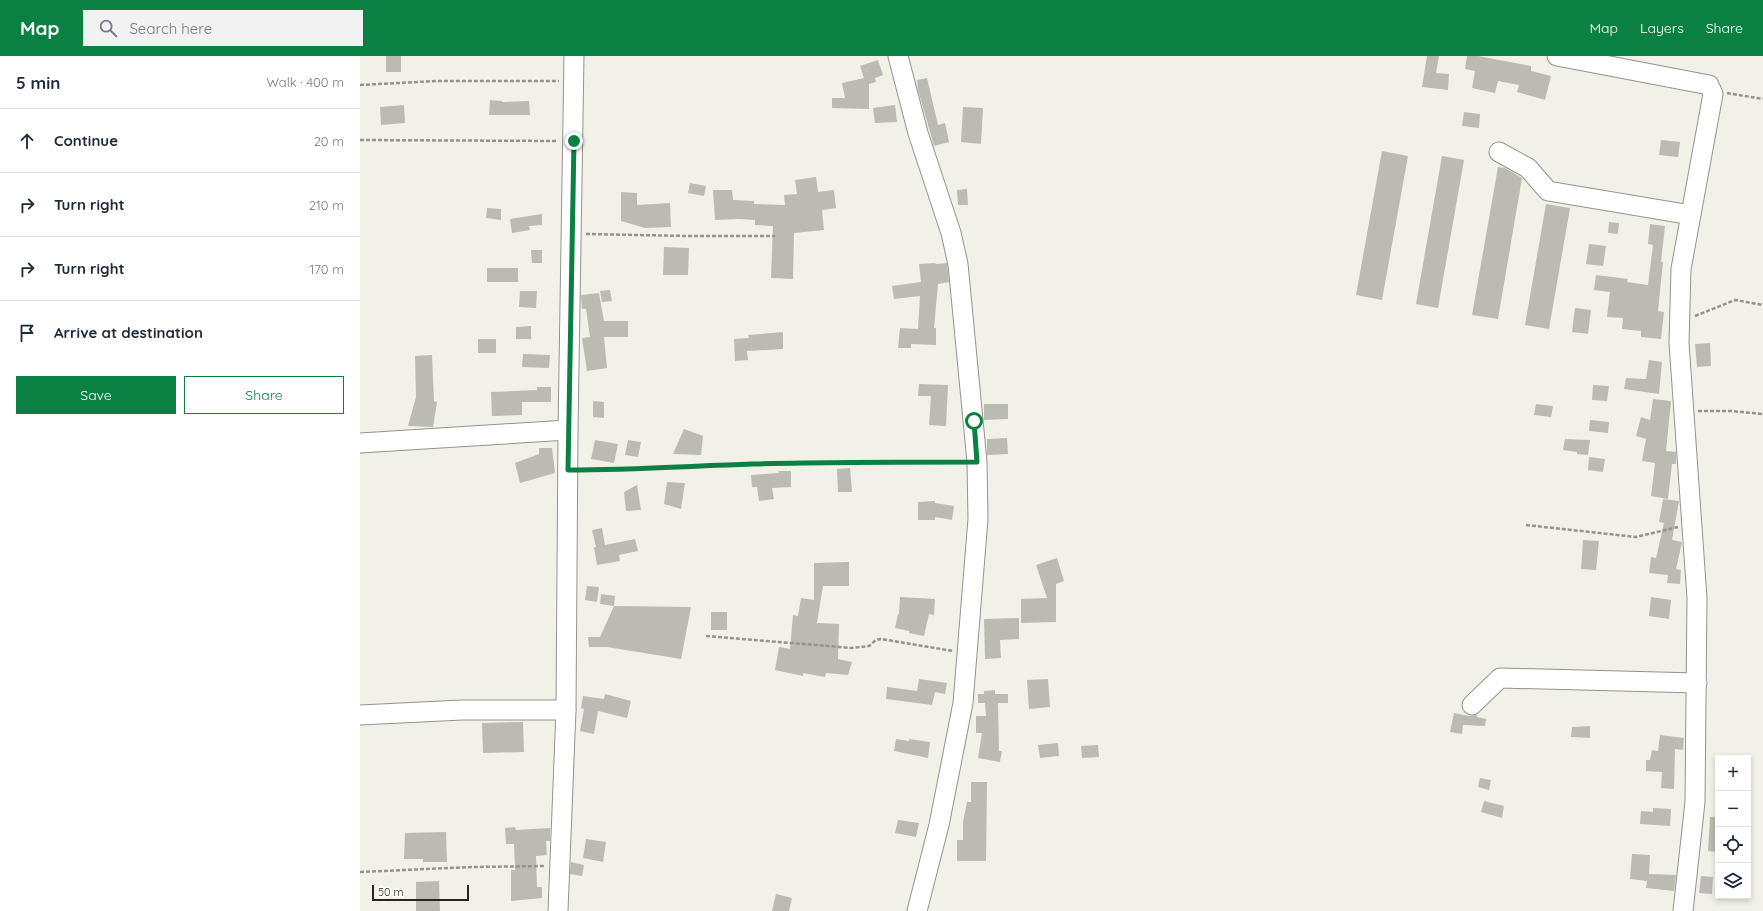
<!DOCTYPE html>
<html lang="en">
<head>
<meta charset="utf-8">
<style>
  :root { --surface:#fff; --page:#f2f2f3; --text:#1f2937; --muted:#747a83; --line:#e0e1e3; --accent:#0b8043 }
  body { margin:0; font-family:Quicksand,sans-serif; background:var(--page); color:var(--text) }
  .controls { position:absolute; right:12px; bottom:12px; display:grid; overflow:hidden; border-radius:0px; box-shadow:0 2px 6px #0003 }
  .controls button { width:36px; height:36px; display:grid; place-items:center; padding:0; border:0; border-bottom:1px solid var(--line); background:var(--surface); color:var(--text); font:20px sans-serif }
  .scale { position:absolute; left:12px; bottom:10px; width:97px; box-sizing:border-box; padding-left:4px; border:2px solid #242521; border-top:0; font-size:11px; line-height:14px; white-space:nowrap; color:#242521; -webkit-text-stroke:3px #fefff6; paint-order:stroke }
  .stop { position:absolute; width:12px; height:12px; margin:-9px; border:3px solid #0b8043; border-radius:50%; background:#fff }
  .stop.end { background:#0b8043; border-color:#fff; box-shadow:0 1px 4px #0008 }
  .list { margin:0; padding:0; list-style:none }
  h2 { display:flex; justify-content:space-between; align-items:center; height:52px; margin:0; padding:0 16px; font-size:17px }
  h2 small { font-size:13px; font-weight:400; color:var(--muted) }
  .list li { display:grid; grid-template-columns:26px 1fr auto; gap:12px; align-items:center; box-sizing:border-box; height:64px; padding:0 16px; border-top:1px solid var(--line) }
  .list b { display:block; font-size:15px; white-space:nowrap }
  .list em { font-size:13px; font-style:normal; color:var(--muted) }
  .actions { display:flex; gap:8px; padding:12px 16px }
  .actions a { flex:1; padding:9px 0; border:1px solid var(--accent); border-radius:0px; text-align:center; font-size:14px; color:var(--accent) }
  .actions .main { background:var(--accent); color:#fff }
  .icon { flex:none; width:22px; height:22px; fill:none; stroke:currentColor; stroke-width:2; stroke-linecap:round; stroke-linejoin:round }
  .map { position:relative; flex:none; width:1403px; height:855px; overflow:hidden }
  header { display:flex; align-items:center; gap:24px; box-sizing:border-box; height:56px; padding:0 20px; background:var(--accent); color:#fff }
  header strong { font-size:19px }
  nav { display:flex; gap:22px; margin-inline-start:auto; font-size:14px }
  .search { width:280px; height:36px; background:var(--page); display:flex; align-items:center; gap:10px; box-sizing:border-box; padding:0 14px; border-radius:0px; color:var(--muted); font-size:15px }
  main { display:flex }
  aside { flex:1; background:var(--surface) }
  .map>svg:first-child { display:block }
</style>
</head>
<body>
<header>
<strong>Map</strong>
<div class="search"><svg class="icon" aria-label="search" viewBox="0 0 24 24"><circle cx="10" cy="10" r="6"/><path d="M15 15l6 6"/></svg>Search here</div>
<nav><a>Map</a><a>Layers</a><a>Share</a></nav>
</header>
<main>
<aside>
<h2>5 min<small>Walk · 400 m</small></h2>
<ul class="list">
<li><svg class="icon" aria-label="ahead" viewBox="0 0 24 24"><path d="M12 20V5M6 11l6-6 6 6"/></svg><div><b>Continue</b></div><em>20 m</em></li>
<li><svg class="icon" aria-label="right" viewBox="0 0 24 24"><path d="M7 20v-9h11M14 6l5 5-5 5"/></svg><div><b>Turn right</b></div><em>210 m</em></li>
<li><svg class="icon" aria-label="right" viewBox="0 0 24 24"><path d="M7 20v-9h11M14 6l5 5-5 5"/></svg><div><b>Turn right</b></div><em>170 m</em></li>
<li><svg class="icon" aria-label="arrive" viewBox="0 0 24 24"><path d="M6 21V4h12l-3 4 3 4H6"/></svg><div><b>Arrive at destination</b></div></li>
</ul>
<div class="actions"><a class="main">Save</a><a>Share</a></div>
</aside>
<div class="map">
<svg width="1403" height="855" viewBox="0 0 1403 855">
  <rect width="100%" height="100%" fill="#f1f1e8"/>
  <g fill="#bbbbb3">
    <rect x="26" y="0" width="15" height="16"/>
    <polygon points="1067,0 1079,0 1076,17 1089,18 1088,34 1062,31"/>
    <polygon points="1107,0 1118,0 1171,10 1171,15 1191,20 1185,44 1157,36 1159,29 1138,25 1135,37 1112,32 1115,15 1105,13"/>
    <polygon points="518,4 523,19 515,22 516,26 509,28 509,53 472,52 472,42 485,42 482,27 504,22 500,10"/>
    <polygon points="567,22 578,69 585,67 589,86 574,90 558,34 557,24"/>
    <polygon points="130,44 142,45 142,46 169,45 170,59 129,59"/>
    <polygon points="44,49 45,67 21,69 20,51"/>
    <polygon points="535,49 537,66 515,67 513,52"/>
    <polygon points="603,51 623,52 621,88 601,86"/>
    <polygon points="1104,56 1120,58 1119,72 1102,70"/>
    <polygon points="1301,84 1320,86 1318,101 1299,99"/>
    <polygon points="1022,95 1048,100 1022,244 996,239"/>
    <polygon points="1082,100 1104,104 1078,252 1056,248"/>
    <polygon points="1138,111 1145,112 1162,122 1138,263 1112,259"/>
    <polygon points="456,121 458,136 474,134 476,152 462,154 464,174 434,177 433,223 411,222 413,170 395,169 395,164 379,163 355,164 353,134 372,134 373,144 394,145 394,148 425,149 424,139 437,138 435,124"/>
    <polygon points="330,127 346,130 344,140 328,137"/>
    <polygon points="607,133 608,149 598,149 597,134"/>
    <polygon points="261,136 277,137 277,149 310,147 311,171 285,172 261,165"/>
    <polygon points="1186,148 1210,152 1189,273 1165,269"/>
    <polygon points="127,152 141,153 141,164 126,162"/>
    <polygon points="182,158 182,169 169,170 170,174 152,177 150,163"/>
    <polygon points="1249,166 1259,167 1258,178 1248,177"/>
    <polygon points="1290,168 1305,170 1301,206 1303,206 1298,255 1304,256 1301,283 1281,281 1281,275 1262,273 1263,262 1247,261 1250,236 1234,234 1236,219 1268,223 1267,226 1288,229 1293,189 1288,188"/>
    <polygon points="1229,188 1246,190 1243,210 1226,208"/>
    <polygon points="304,191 329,192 328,219 303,219"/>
    <polygon points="171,194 182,194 182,207 172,207"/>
    <polygon points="575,207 576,208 587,207 589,226 578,228 574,272 576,272 576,289 551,288 551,292 538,292 540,272 558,273 560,240 534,243 532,230 561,226 559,208"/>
    <rect x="127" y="212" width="31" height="14"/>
    <polygon points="250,234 252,245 242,246 240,235"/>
    <polygon points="160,235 177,235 176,252 159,251"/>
    <polygon points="239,237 244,265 268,265 268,281 244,281 247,312 227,315 222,282 230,281 226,253 222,253 221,239"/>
    <polygon points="1215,252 1231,254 1228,278 1212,276"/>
    <polygon points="171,270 171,283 156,283 156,271"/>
    <polygon points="423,276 423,293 387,295 388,304 375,305 374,283 389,282 388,279"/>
    <rect x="118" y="283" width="18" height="14"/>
    <polygon points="1350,287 1351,310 1337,311 1335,288"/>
    <polygon points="163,298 190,299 189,312 162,311"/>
    <polygon points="72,299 74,345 77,346 73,371 48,370 56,341 55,300"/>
    <polygon points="1289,304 1302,306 1299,338 1264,333 1266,322 1286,323"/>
    <polygon points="559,328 588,329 586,370 569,369 571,340 558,340"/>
    <polygon points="1233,329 1249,330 1247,345 1232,344"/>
    <polygon points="177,331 191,331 191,346 162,346 162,359 132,360 131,336 177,334"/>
    <polygon points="1293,343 1311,345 1306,395 1316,396 1316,408 1312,408 1308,443 1291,440 1295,407 1282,405 1286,383 1276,380 1281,361 1290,364"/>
    <polygon points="233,345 244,346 244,362 233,361"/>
    <polygon points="624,348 648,348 648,363 624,364"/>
    <polygon points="1176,348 1193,350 1191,361 1174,359"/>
    <polygon points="1230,364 1249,366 1248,377 1229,375"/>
    <polygon points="324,373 343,380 341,399 313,398"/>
    <polygon points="647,382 648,398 627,399 627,383"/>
    <polygon points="1205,383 1230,384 1228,399 1217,398 1217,396 1203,394"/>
    <polygon points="235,384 258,388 254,407 231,403"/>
    <polygon points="268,384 281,386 278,401 265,399"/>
    <polygon points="179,392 192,392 195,417 160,427 155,407 179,398"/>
    <polygon points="1229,401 1245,403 1243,416 1228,414"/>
    <polygon points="490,412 492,436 478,436 477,413"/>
    <polygon points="418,415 431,415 431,431 412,432 414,443 399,445 397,431 392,431 391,419 419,417"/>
    <polygon points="307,426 325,427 321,453 304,448"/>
    <polygon points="277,429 281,454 266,455 264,436"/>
    <polygon points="1303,443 1319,445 1312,484 1322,486 1316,513 1321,514 1320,528 1307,527 1308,519 1289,517 1291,501 1296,502 1304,467 1299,466"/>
    <polygon points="575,445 575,447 594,450 592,464 575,461 575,464 558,464 558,446"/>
    <polygon points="242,472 245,489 275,483 278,495 259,499 260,505 237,509 234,491 236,491 232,474"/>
    <polygon points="1223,484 1239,485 1236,514 1221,513"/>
    <polygon points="697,502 704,525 696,528 696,566 661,567 661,543 687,542 676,509"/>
    <polygon points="489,506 489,530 463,530 457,567 479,568 478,603 492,606 488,619 466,617 465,621 443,617 443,620 415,614 419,591 430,593 433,559 438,560 441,542 454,544 454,507"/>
    <polygon points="227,530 239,531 237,546 225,544"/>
    <polygon points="241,538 255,540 254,550 240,548"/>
    <polygon points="540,541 575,543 574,559 569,558 564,580 549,577 549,575 535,572 538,558 539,558"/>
    <polygon points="1291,541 1311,544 1309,563 1289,560"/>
    <polygon points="254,550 331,551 321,603 247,591 229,591 228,581 240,581"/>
    <rect x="351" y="556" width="16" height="18"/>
    <polygon points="659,562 659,583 640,584 641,602 625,603 624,563"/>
    <polygon points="559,623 587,627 585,638 575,636 572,649 526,643 527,631 557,635"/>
    <polygon points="688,623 690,651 669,653 667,624"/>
    <polygon points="635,634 635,638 648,638 648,647 638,647 639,695 642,695 640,706 618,702 622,677 616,677 616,660 626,660 625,647 618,647 618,638 624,638 624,635"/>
    <polygon points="245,638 271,645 267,662 238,655 234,678 220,675 224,653 221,652 223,640 244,643"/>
    <polygon points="1094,657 1109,660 1117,659 1117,661 1126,663 1125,670 1103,669 1102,678 1090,676"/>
    <polygon points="163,666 164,696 123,697 122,667"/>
    <polygon points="1230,670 1230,682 1211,681 1212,671"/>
    <polygon points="1300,679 1324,682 1323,694 1315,693 1314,733 1301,732 1302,716 1286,715 1286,704 1290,704 1292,694 1298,695"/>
    <polygon points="536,683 549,685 549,683 570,686 568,702 534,695"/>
    <polygon points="698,687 699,700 680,702 678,689"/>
    <polygon points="738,689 739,701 722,702 721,690"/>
    <polygon points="1120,722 1131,724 1129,734 1118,731"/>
    <polygon points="611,726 627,726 626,805 597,805 597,784 603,784 603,766 607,746 611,746"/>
    <polygon points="1124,745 1144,750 1142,762 1121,756"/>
    <polygon points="1293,752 1311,753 1310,770 1280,768 1281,755 1293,756"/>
    <polygon points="1350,761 1358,761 1358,796 1348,795"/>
    <polygon points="538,764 559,767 556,781 535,777"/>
    <polygon points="155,771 156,774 190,772 190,785 186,785 187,799 176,800 177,831 182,831 182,842 151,845 151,814 155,814 154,788 146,788 145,772"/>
    <polygon points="86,776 87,806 63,806 63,803 44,803 45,777"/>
    <polygon points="226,783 246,786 243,806 223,802"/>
    <polygon points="1272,798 1290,799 1289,818 1316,819 1314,835 1286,832 1287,825 1270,823"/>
    <polygon points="211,806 224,809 222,820 210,818"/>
    <polygon points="1341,820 1353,821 1352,838 1339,837"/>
    <polygon points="79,825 80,855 56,855 56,826"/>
    <polygon points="416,838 432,842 429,855 412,855"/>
  </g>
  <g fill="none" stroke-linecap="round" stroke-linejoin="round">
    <defs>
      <g id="minor">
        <polyline points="538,0 558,77 591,177 598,208 617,406 618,463 603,647 579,769 557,855"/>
        <polyline points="1197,0 1349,29 1353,38 1321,213 1319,287 1337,542 1335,746 1323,855"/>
        <polyline points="1139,96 1168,112 1188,135 1331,159"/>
        <polyline points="0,387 208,374"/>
        <polyline points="1112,649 1140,622 1337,627"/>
        <polyline points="0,659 102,654 206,654"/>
        <polyline points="198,855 206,654 208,374 214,0"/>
      </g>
    </defs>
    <use href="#minor" stroke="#93948c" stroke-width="21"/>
    <g stroke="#94948d" stroke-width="2.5" stroke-dasharray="4 2" stroke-linecap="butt">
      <polyline points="0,29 76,25 199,25"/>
      <polyline points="1367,37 1403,43"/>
      <polyline points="0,84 198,85"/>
      <polyline points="226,178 328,180 415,180"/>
      <polyline points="1335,260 1375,244 1403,249"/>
      <polyline points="1338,355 1371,355 1403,358"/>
      <path d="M223,414C280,414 336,410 393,408C463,407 532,406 602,406"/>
      <polyline points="1166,469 1276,481 1318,471"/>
      <polyline points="346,580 492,592 509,590 516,584 521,583 593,595"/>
      <polyline points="0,816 111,811 185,810"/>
    </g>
    <use href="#minor" stroke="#fff" stroke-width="19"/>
  </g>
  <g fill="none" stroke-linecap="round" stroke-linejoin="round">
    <path stroke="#0b8043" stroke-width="5" d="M214,85L208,414C269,414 331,410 392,408C467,406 542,406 617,406L614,365"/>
  </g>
</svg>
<div class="controls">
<button>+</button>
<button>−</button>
<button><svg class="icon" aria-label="locate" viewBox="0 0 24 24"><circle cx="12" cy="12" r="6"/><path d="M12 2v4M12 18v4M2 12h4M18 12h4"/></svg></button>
<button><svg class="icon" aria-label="layers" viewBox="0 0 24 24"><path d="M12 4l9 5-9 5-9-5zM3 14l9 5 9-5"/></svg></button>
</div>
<div class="scale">50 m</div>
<div class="stop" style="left:614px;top:365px"></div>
<div class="stop end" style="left:214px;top:85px"></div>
</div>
</main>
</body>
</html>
